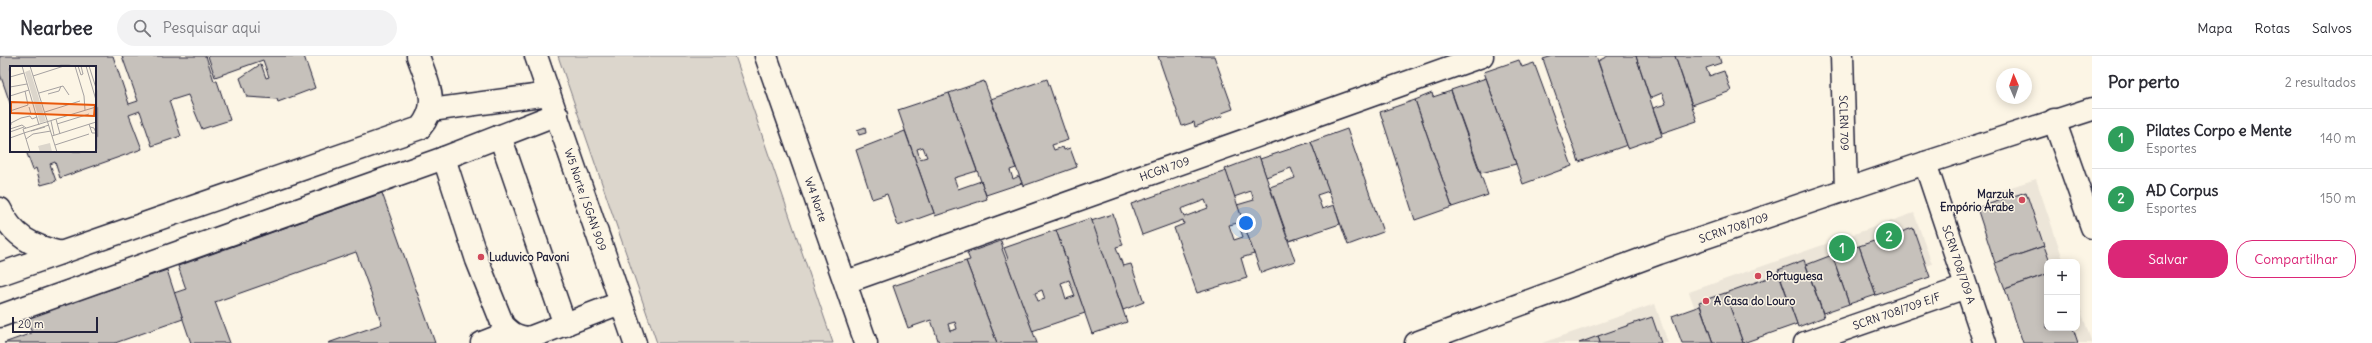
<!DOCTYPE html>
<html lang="pt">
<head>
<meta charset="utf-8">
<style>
  :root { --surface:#fff; --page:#f2f2f3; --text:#2b2b33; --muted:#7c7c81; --line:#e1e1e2; --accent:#db2777 }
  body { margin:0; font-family:Delius,sans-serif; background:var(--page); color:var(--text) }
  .controls { position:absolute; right:12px; bottom:12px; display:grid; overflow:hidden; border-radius:8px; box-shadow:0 2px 10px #0003 }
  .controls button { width:36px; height:36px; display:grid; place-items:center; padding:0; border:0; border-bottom:1px solid var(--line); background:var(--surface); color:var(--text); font:20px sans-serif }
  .compass { position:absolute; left:1996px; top:12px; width:36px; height:36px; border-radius:50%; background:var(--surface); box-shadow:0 2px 10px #0003; rotate:358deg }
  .scale { position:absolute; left:12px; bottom:10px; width:86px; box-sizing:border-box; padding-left:4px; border:2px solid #22223b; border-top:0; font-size:11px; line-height:14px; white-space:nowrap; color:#22223b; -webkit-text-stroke:3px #fcf5e5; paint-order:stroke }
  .you { position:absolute; left:1246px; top:167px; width:14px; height:14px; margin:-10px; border:3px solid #fff; border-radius:50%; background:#1a73e8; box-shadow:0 0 0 6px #1a73e833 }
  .badge { display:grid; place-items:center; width:26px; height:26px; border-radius:50%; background:var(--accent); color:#fff; font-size:13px; font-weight:700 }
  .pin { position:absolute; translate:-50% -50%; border:2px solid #fff; box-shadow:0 1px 4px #0006 }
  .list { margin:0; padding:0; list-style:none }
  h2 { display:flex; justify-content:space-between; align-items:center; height:52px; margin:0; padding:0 16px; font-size:17px }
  h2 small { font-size:13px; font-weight:400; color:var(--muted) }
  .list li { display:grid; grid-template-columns:26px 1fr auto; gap:12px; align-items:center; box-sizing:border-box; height:60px; padding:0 16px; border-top:1px solid var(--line) }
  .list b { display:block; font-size:15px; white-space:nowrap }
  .list p { margin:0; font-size:13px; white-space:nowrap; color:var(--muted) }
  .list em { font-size:13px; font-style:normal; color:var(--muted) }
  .actions { display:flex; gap:8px; padding:12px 16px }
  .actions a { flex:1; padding:9px 0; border:1px solid var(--accent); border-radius:16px; text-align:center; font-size:14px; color:var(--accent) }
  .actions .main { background:var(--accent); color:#fff }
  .icon { flex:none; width:22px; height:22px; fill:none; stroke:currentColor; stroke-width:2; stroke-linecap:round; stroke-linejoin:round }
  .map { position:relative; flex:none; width:2092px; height:287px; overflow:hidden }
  header { display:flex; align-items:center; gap:24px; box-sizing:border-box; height:56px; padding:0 20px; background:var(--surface); border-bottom:1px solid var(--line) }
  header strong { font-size:19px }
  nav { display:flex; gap:22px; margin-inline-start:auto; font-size:14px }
  .search { width:280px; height:36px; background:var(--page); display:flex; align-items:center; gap:10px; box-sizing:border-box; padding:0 14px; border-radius:22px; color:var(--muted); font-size:15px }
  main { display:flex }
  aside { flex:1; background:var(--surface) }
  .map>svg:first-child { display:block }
</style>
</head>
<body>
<header>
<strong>Nearbee</strong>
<div class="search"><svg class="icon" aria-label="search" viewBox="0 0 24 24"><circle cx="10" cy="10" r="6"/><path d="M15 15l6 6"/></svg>Pesquisar aqui</div>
<nav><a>Mapa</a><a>Rotas</a><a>Salvos</a></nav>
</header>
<main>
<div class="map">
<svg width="2092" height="287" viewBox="0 0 2092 287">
  <rect width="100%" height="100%" fill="#fcf5e5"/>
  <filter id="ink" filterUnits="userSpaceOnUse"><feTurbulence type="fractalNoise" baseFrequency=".025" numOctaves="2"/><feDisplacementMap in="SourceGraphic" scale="8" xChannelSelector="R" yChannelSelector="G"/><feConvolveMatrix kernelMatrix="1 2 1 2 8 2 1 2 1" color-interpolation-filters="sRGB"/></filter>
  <g filter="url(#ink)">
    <g fill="#ece5d8">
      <polygon points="2036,123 2064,206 2047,206 2047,272 2077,272 2077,243 2092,287 2037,287 1986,139"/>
      <polygon points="1914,157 1932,208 1707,287 1689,236"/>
      <polygon points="1655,248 1668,287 1542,287"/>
    </g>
    <polygon fill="#dcd6cc" stroke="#7f7c84" points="558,0 735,0 833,287 657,287"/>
    <g fill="#c6c1bb" stroke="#22223b" fill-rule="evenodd">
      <polygon points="0,0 113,0 129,48 138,45 122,0 206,0 214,25 217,25 230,64 202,73 188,39 169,45 181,80 152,90 140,55 129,59 142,93 60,122 55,106 50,108 56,125 41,129 36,112 33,114 26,95 95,95 95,11 11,11 11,50 0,18"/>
      <polygon points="208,0 304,0 315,32 278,46 277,43 247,41 240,22 261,8 266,22 269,21 263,4 215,21"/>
      <polygon points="1158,0 1214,0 1233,53 1222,57 1223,60 1195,71 1194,66 1182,70"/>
      <polygon points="1553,0 1596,0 1627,89 1579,106 1543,3"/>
      <polygon points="1608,0 1636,0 1662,80 1628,92 1598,5"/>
      <polygon points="1636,0 1675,0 1697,65 1662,77 1653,52 1666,48 1662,37 1650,42"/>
      <polygon points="1675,0 1719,0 1721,7 1706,12 1709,20 1724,15 1731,35 1692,49"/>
      <polygon points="1519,4 1522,11 1534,7 1572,110 1523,128 1484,16"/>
      <polygon points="1486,22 1516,108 1481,117 1451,34"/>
      <polygon points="1047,23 1068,84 1052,89 1054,94 1063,91 1064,94 1070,92 1077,111 1023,130 991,43"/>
      <polygon points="984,25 1015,110 1016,112 1010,114 1013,123 1019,120 1022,127 986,139 949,37"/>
      <polygon points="1451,35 1488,139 1452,151 1415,44 1432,37 1433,41"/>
      <path d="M949,37L977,115L954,122L958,133L981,125L987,143L935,160L898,54ZM923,91L927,101L920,103L917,93Z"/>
      <polygon points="1415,44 1452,151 1415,164 1380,56"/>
      <polygon points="865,71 866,77 859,79 857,74"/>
      <polygon points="1347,73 1383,176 1348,189 1311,86"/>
      <polygon points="905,75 934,157 898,170 887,138 872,143 856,94"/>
      <polygon points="1311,86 1329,135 1317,139 1322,153 1334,149 1340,168 1289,185 1270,131 1295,122 1291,112 1266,121 1260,103"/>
      <polygon points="1259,100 1295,205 1261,217 1237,149 1254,144 1251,135 1234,141 1225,113"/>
      <path d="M1226,115L1254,198L1241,202L1247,222L1197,237L1174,172L1184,168L1183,164L1142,179L1131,148ZM1205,144L1208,152L1184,161L1181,153ZM1238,167L1243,181L1234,184L1229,169Z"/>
      <polygon points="2026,136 2044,190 1995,207 1977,152"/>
      <polygon points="382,137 435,287 328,287 382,268 356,196 215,246 230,287 191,287 174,237 186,233 178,210"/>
      <polygon points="1113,158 1123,189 1116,191 1123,210 1131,208 1144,246 1123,254 1091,165"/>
      <polygon points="1091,162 1127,266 1092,278 1056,174"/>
      <polygon points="1913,172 1930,221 1876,239 1859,190"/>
      <path d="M1056,174L1085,257L1032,275L1006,204L1008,203L1004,192ZM1069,224L1075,240L1066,243L1061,227ZM1042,234L1045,243L1038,245L1035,237Z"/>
      <polygon points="1001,185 1003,192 1002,193 1037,287 997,287 966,205 970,204 967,197"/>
      <polygon points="1859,190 1876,239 1849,248 1832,199"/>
      <polygon points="2044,190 2050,206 2047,206 2047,218 2005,233 1995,207"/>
      <polygon points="1832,199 1849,248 1823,257 1806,209"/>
      <polygon points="1804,204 1824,261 1798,271 1778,214"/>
      <path d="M966,205L997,287H939L931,264L908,272L893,230ZM955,266L957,273L950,275L948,268Z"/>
      <polygon points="167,214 183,263 115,287 4,287 32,277 26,262"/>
      <polygon points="1779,218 1797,268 1743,287 1725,237"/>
      <polygon points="2047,218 2047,272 2073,272 2078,287 2023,287 2005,233"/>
      <polygon points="1725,237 1743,287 1713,287 1699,246"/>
      <polygon points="1700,250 1713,287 1682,287 1672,260"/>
      <polygon points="1652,261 1661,287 1600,287 1598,280"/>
      <polygon points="1598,280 1600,287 1579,287"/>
    </g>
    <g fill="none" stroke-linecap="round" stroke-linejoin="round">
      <defs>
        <g id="minor">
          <path id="s1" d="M1842,0L1846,134"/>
          <polyline points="431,54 549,38"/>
          <polyline points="2054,64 2092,171"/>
          <polyline points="500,80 565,269"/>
          <path d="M444,102L477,204L503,269C512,278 517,281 529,282L620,247"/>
          <path id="s2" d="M1925,107L1985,287"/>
          <path d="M0,153C13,181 33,190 61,197"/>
          <path d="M0,218L420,72C441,48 427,26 418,0"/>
          <path id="s3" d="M846,226L1482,0"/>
          <polyline points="0,260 444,102 557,58"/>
          <polyline points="482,287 510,276"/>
          <path id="s4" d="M1805,287L1966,231"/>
        </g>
        <g id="major">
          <path id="s5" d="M536,0L635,287"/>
          <path id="s6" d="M766,0L866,287"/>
          <path id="s7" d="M1416,287L1659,197L1925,107L2092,53"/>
        </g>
      </defs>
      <use href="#minor" stroke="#22223b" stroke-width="25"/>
      <use href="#major" stroke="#22223b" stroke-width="25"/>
      <use href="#minor" stroke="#fcf5e5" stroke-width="22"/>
      <use href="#major" stroke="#fcf5e5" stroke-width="22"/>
    </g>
  </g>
  <g fill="#d1495b" stroke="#fcf5e5" stroke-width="1.5">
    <circle cx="2022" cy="144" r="4"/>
    <circle cx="481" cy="201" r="4"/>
    <circle cx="1758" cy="220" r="4"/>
    <circle cx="1706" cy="245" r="4"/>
  </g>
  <g text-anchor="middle" stroke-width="3" stroke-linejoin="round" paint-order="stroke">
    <g font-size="11" fill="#22223b" stroke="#fcf5e5">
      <text dy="4" stroke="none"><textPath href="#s1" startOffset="67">SCLRN 709</textPath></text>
      <text dy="4" stroke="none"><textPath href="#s3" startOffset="338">HCGN 709</textPath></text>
      <text dy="4" stroke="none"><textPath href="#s5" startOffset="152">W5 Norte / SGAN 909</textPath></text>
      <text dy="4" stroke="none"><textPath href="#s6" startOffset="152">W4 Norte</textPath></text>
      <text dy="4" stroke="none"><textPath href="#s7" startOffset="338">SCRN 708/709</textPath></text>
      <text dy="4" stroke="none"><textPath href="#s2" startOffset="107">SCRN 708/709 A</textPath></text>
      <text dy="4" stroke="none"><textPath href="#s4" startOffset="97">SCRN 708/709 E/F</textPath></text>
    </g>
    <g font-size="11" font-weight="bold" fill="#22223b" stroke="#fcf5e5" text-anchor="start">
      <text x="2014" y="142" text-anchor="end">Marzuk<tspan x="2014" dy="13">Empório Árabe</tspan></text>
      <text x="489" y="205">Luduvico Pavoni</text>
      <text x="1766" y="224">Portuguesa</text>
      <text x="1714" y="249">A Casa do Louro</text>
    </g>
  </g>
  <g transform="translate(10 10)">
    <rect width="86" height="86" fill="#fcf5e5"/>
    <path d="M20,4L36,55L30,57L15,6ZM40,77L42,86H30L28,80Z" fill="#dcd6cc"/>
    <path fill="none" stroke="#a5a1a1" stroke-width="1" d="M12,0L29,59M20,0L47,86M65,0L74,30L75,44M68,0L71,9L73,8L71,0M76,0L86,34M79,0L86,22M23,10L54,0M0,11L14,7M0,21L17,18M29,27L53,20L59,29M38,28L49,25L51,20M0,30L19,24M19,41L21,48L26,47M0,45L18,39L15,25M35,46L70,35M46,53L50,68M41,55L44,69M47,58L79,48M79,58L82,67H86L84,62L80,61M1,59V57L11,52L20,50L22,53L27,51M0,63L12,59L16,62M21,65L35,61M0,66L14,61M14,67L39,59M42,70L86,56M0,72L14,67M16,73L23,68L41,65M45,79L79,68M20,86L13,63L86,41"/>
    <path fill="#e8590c" fill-opacity="0.15" stroke="#e8590c" stroke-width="2" d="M1,36L85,39L84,50L1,47Z"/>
    <rect width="86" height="86" fill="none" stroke="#22223b" stroke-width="2"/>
  </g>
</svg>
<div class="controls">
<button>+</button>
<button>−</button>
</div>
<svg class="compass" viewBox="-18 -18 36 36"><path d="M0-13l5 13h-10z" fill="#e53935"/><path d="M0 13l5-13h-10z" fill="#7c7c81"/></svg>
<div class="scale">20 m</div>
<div class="you"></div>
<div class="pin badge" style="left:1842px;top:192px;background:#2e9e5b">1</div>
<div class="pin badge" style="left:1889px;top:180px;background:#2e9e5b">2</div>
</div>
<aside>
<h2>Por perto<small>2 resultados</small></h2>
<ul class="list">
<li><span class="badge" style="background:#2e9e5b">1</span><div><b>Pilates Corpo e Mente</b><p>Esportes</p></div><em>140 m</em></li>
<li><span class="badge" style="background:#2e9e5b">2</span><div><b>AD Corpus</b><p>Esportes</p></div><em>150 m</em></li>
</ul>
<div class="actions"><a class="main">Salvar</a><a>Compartilhar</a></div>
</aside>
</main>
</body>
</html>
